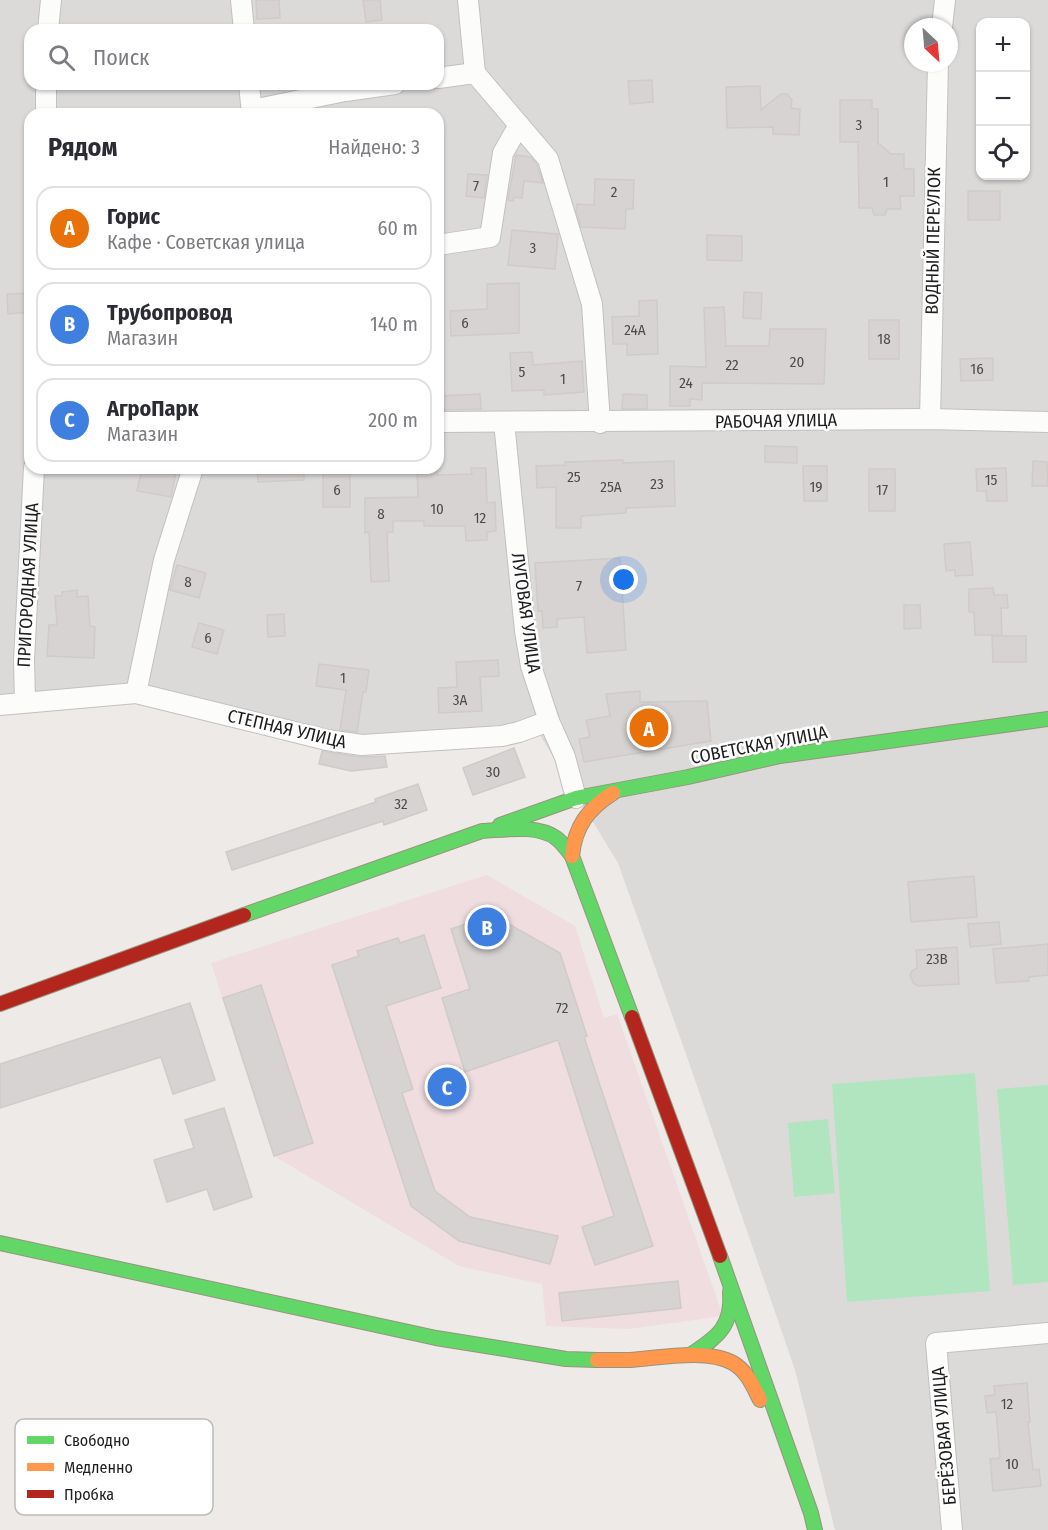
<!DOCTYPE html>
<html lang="ru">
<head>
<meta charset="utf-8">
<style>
  :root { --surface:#fff; --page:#f2f2f3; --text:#2b2b33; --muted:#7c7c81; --line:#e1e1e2; --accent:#7c3aed }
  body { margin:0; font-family:"Fira Sans Condensed",sans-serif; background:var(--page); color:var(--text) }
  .controls { position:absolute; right:18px; top:18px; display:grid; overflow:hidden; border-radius:12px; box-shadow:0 2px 4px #0004 }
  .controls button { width:54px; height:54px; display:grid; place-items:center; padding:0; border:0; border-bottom:2px solid var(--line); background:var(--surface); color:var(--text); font:30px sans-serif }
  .compass { position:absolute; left:904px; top:18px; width:54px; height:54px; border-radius:50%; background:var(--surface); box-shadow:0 2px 4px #0004; rotate:154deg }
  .you { position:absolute; left:624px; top:580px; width:21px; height:21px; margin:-15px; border:4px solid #fff; border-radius:50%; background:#1a73e8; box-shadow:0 0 0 9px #1a73e833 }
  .badge { display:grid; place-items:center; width:39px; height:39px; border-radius:50%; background:var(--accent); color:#fff; font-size:20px; font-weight:700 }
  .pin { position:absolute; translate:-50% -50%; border:3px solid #fff; box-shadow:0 2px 6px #0006 }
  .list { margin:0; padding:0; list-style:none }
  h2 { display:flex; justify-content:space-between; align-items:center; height:78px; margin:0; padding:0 24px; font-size:26px }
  h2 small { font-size:20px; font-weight:400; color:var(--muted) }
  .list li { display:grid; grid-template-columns:39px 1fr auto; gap:18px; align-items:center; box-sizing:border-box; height:84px; margin:0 12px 12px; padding:0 12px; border:2px solid var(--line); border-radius:18px }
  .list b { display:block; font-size:22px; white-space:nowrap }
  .list p { margin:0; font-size:20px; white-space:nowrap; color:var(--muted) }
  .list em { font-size:20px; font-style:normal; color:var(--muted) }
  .icon { flex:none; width:33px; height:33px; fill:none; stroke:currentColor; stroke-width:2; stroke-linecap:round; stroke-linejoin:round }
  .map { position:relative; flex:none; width:1048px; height:1530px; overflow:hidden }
  .search { position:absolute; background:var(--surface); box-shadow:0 2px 4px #0004; left:24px; top:24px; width:420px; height:66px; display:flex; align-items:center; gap:15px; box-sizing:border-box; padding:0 21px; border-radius:18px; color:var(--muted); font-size:22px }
  .panel { position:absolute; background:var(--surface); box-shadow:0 2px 4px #0004; left:24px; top:108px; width:420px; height:366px; border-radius:18px }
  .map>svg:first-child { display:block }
</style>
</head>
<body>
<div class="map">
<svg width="1048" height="1530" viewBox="0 0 1048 1530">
  <rect width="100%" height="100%" fill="#edeae7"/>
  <path fill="#dcdad9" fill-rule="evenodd" d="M0,0H1048V1530H835L795,1370L687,1057L618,863L532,722L354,739L146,691L0,702ZM980,22H1026V176H980ZM913,27H949V63H913ZM30,30H438V84H30ZM30,114H438V468H30Z"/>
  <polygon fill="#efdde0" points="487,875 575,926 604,1018 617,1014 723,1316 628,1329 546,1326 542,1284 459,1266 274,1156 211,963"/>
  <g fill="#b0e5c0">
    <polygon points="975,1073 990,1291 847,1302 832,1084"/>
    <polygon points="1048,1085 1048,1282 1013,1285 997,1089"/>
    <polygon points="828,1119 835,1193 794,1197 788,1123"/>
  </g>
  <g fill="#d7d3d2" stroke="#d0cbc8" stroke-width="1.5">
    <polygon points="256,0 279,0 280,18 257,19"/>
    <polygon points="363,0 380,0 382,20 366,22"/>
    <polygon points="652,80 653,102 630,104 628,81"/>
    <polygon points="760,86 761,110 781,94 787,94 792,100 791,108 800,109 799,135 773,134 773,127 727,128 726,87"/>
    <polygon points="840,100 872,100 872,109 878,109 878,143 891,154 904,154 904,169 914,169 914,196 900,196 901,209 887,209 885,215 874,215 872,208 859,208 858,142 840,142"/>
    <polygon points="516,155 531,157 537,165 543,183 524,181 522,198 514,197 513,201 508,200"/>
    <polygon points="468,174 487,175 484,198 466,196"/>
    <polygon points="595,179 634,180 633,209 626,209 625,229 581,227 576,211 577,204 594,205"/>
    <rect x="968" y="191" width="32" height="29"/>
    <polygon points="512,230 558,234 555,269 508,265"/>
    <polygon points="707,235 742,236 742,261 707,260"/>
    <polygon points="519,283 519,333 451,336 450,311 487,309 487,284"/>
    <polygon points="744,292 762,293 761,319 743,318"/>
    <polygon points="28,293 30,312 8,314 7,294"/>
    <polygon points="657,300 658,354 627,355 627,344 613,344 612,317 639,316 639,301"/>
    <polygon points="724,307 726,346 769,346 770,329 826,329 824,384 702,383 702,400 690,399 690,406 670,406 670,366 706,367 704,308"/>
    <rect x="869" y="320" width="30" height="39"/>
    <polygon points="532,352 533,365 582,361 584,392 544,395 544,390 512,391 510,353"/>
    <polygon points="993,358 993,380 961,381 960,359"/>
    <polygon points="480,394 481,409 439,410 438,396"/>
    <polygon points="623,394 647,395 647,409 622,409"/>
    <polygon points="765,446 797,447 797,463 765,462"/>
    <polygon points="623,460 623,463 674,461 675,506 626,508 626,513 581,516 581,528 556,528 556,487 537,488 536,466 565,465 565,462"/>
    <polygon points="1033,461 1047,462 1048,486 1032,486"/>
    <polygon points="803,466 827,466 827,501 804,501"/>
    <polygon points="142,468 157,468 176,472 171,497 137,491"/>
    <polygon points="257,468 304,468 304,480 258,482"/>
    <polygon points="417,468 437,468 437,475 472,474 471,468 486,468 487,503 495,502 496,531 487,532 487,540 466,541 465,526 424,526 424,521 393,521 393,532 387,532 389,581 371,582 369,532 365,533 365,498 418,497"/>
    <polygon points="1006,468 1007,501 987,501 986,491 977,491 976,469"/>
    <rect x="869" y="469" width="26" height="42"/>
    <rect x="323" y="472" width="27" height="35"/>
    <polygon points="970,542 973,575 955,576 955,570 946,571 944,544"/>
    <polygon points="620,558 626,650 587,653 584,617 557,619 557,627 543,628 542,611 538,611 535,563"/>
    <polygon points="177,565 206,573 199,598 170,590"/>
    <polygon points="993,588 994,595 1007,595 1008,608 1001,608 1002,635 975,635 974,612 969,612 969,589"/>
    <polygon points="77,590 77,597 88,596 90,626 95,627 94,658 47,656 49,625 57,625 55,596 62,596 62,592"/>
    <polygon points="904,605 920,605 921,628 904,629"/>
    <polygon points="284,614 285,636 268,637 267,615"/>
    <polygon points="199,623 224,630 217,654 192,647"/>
    <polygon points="992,636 1026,636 1026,662 993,662"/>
    <polygon points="498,660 499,676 480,677 482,711 439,713 438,688 457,687 456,662"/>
    <polygon points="319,664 369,670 366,692 363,692 357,732 340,730 346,690 316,686"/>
    <polygon points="640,691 640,702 707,701 711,741 584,762 579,739 590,737 586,720 610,716 606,694"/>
    <polygon points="514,748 525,777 473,795 463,768"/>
    <polygon points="322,751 360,757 385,756 387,767 351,771 319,764"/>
    <polygon points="418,784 427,810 384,825 383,821 232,870 226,852 376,802 375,799"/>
    <polygon points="974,876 977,917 911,922 908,882"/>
    <polygon points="493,915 560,953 587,1036 584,1037 653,1246 595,1265 582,1227 614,1216 558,1040 465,1072 442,998 470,989 451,929"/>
    <polygon points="999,922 1001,944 970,947 968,924"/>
    <polygon points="424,935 441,988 386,1006 413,1089 402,1093 435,1191 470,1217 558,1236 550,1264 459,1241 411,1206 332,965 359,956 357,951 398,938 400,943"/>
    <polygon points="1048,944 1048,975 1029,977 1029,981 996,983 993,949"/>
    <polygon points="957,947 959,984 918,986 913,983 910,975 912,971 917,968 916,950"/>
    <polygon points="261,985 313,1143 274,1156 223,998"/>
    <polygon points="190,1003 215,1080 173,1094 161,1057 0,1108 0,1064"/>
    <polygon points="224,1108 252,1197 214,1210 207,1189 167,1202 154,1160 194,1148 185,1120"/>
    <polygon points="678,1281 681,1308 562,1321 559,1293"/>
    <polygon points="1027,1383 1030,1422 1028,1422 1033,1470 1039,1469 1041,1486 993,1491 990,1459 1000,1458 996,1412 987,1413 985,1396 995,1395 994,1386"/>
  </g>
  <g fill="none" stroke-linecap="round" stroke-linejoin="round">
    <defs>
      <g id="street">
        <polyline points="241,0 244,30"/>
        <polyline points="468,0 475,73"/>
        <polyline points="942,27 945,0"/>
        <polyline points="48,30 51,0"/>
        <polyline points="475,73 548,159 592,304 600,423"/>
        <polyline points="438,78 475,73"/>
        <polyline points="249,84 252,114"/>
        <polyline points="252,110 345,91 395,84"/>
        <polyline points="46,114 46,84"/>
        <polyline points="438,245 490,237 503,153 519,125"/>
        <polyline points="930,419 938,63"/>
        <polyline points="438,422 930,419 1048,422"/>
        <polyline points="504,422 525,631 531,666 549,721 565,757 576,798"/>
        <polyline points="136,693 164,560 193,468"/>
        <polyline points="25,702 24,660 34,468"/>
        <polyline points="0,705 136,693 327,740 362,745 502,736 519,732 549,721"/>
        <polyline points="952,1530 936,1343 1048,1333"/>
      </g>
      <g id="fast">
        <polyline points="500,825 576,798 688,777 780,756 1048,719"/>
        <path d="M244,915L482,831C504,830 537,824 556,838C563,843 567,850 572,856L632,1017"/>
        <polyline points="0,1243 436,1338 566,1359 597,1360"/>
        <polyline points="720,1256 811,1513 815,1530"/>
        <path d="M690,1355C718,1337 733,1326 730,1291"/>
      </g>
      <g id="slow">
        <path d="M572,856C575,826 588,809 613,793"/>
        <path d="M597,1360C608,1360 619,1360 630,1360C659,1358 707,1348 733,1363C747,1371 753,1386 760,1400"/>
      </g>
      <g id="jam">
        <polyline points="0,1004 244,915"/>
        <polyline points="632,1017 720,1256"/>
      </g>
    </defs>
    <use href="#street" stroke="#c2c1bf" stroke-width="22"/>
    <use href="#fast" stroke="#98937e" stroke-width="16"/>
    <use href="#slow" stroke="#98937e" stroke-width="16"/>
    <use href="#jam" stroke="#98937e" stroke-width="16"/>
    <use href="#street" stroke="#fcfcfb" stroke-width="20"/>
    <use href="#fast" stroke="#63d668" stroke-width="14"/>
    <use href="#slow" stroke="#ff974d" stroke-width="14"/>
    <use href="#jam" stroke="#b3261e" stroke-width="14"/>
  </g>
  <g text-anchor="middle" stroke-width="5" stroke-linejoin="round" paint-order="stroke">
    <g font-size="15" fill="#4c4b4b">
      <text x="859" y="130">3</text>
      <text x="886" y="187">1</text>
      <text x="476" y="191">7</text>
      <text x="614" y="197">2</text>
      <text x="533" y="253">3</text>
      <text x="465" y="328">6</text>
      <text x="635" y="335">24А</text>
      <text x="884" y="344">18</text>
      <text x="797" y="367">20</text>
      <text x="732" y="370">22</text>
      <text x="977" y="374">16</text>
      <text x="522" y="377">5</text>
      <text x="563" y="384">1</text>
      <text x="686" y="388">24</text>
      <text x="574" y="482">25</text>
      <text x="991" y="485">15</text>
      <text x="657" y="489">23</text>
      <text x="611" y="492">25А</text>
      <text x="816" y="492">19</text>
      <text x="337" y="495">6</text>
      <text x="882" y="495">17</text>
      <text x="437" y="514">10</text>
      <text x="381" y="519">8</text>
      <text x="480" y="523">12</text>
      <text x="188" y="587">8</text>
      <text x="579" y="591">7</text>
      <text x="208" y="643">6</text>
      <text x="343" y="683">1</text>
      <text x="460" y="705">3А</text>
      <text x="493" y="777">30</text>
      <text x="401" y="809">32</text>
      <text x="937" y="964">23В</text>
      <text x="562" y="1013">72</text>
      <text x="1007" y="1409">12</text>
      <text x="1012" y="1469">10</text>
    </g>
    <g font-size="18" fill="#1e1e1e" stroke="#fff">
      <text transform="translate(933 241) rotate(-89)" y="6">ВОДНЫЙ ПЕРЕУЛОК</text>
      <text transform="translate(776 421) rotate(-1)" y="6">РАБОЧАЯ УЛИЦА</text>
      <text transform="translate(28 585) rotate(-87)" y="6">ПРИГОРОДНАЯ УЛИЦА</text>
      <text transform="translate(526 613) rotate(82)" y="6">ЛУГОВАЯ УЛИЦА</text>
      <text transform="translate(287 729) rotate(13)" y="6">СТЕПНАЯ УЛИЦА</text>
      <text transform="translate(759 745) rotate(-11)" y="6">СОВЕТСКАЯ УЛИЦА</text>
      <text transform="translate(944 1436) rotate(-95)" y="6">БЕРЁЗОВАЯ УЛИЦА</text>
    </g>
  </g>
  <rect x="15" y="1419" width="198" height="96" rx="9" fill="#fff" stroke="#bcbcbc" stroke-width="1.5"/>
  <rect x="27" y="1436" width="27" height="8" fill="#63d668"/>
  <rect x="27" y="1463" width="27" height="8" fill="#ff974d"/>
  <rect x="27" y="1490" width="27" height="8" fill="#b3261e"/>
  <g font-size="16" fill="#1e1e1e">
    <text x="64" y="1446">Свободно</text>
    <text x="64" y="1473">Медленно</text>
    <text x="64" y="1500">Пробка</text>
  </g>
</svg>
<div class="controls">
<button>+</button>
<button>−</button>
<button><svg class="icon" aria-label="locate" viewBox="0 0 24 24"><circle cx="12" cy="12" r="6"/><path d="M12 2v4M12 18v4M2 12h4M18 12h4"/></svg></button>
</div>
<svg class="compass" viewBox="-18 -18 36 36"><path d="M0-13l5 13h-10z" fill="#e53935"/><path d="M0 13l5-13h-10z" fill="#7c7c81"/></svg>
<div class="you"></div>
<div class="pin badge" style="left:649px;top:728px;background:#e8710a">A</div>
<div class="pin badge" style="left:487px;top:927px;background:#3f7fe0">B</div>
<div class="pin badge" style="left:447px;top:1087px;background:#3f7fe0">C</div>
<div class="search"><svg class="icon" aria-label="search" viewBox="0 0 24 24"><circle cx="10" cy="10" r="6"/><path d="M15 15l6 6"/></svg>Поиск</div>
<section class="panel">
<h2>Рядом<small>Найдено: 3</small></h2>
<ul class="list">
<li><span class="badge" style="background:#e8710a">A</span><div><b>Горис</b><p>Кафе · Советская улица</p></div><em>60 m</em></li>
<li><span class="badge" style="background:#3f7fe0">B</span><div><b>Трубопровод</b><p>Магазин</p></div><em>140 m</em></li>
<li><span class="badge" style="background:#3f7fe0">C</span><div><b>АгроПарк</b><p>Магазин</p></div><em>200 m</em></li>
</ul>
</section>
</div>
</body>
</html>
